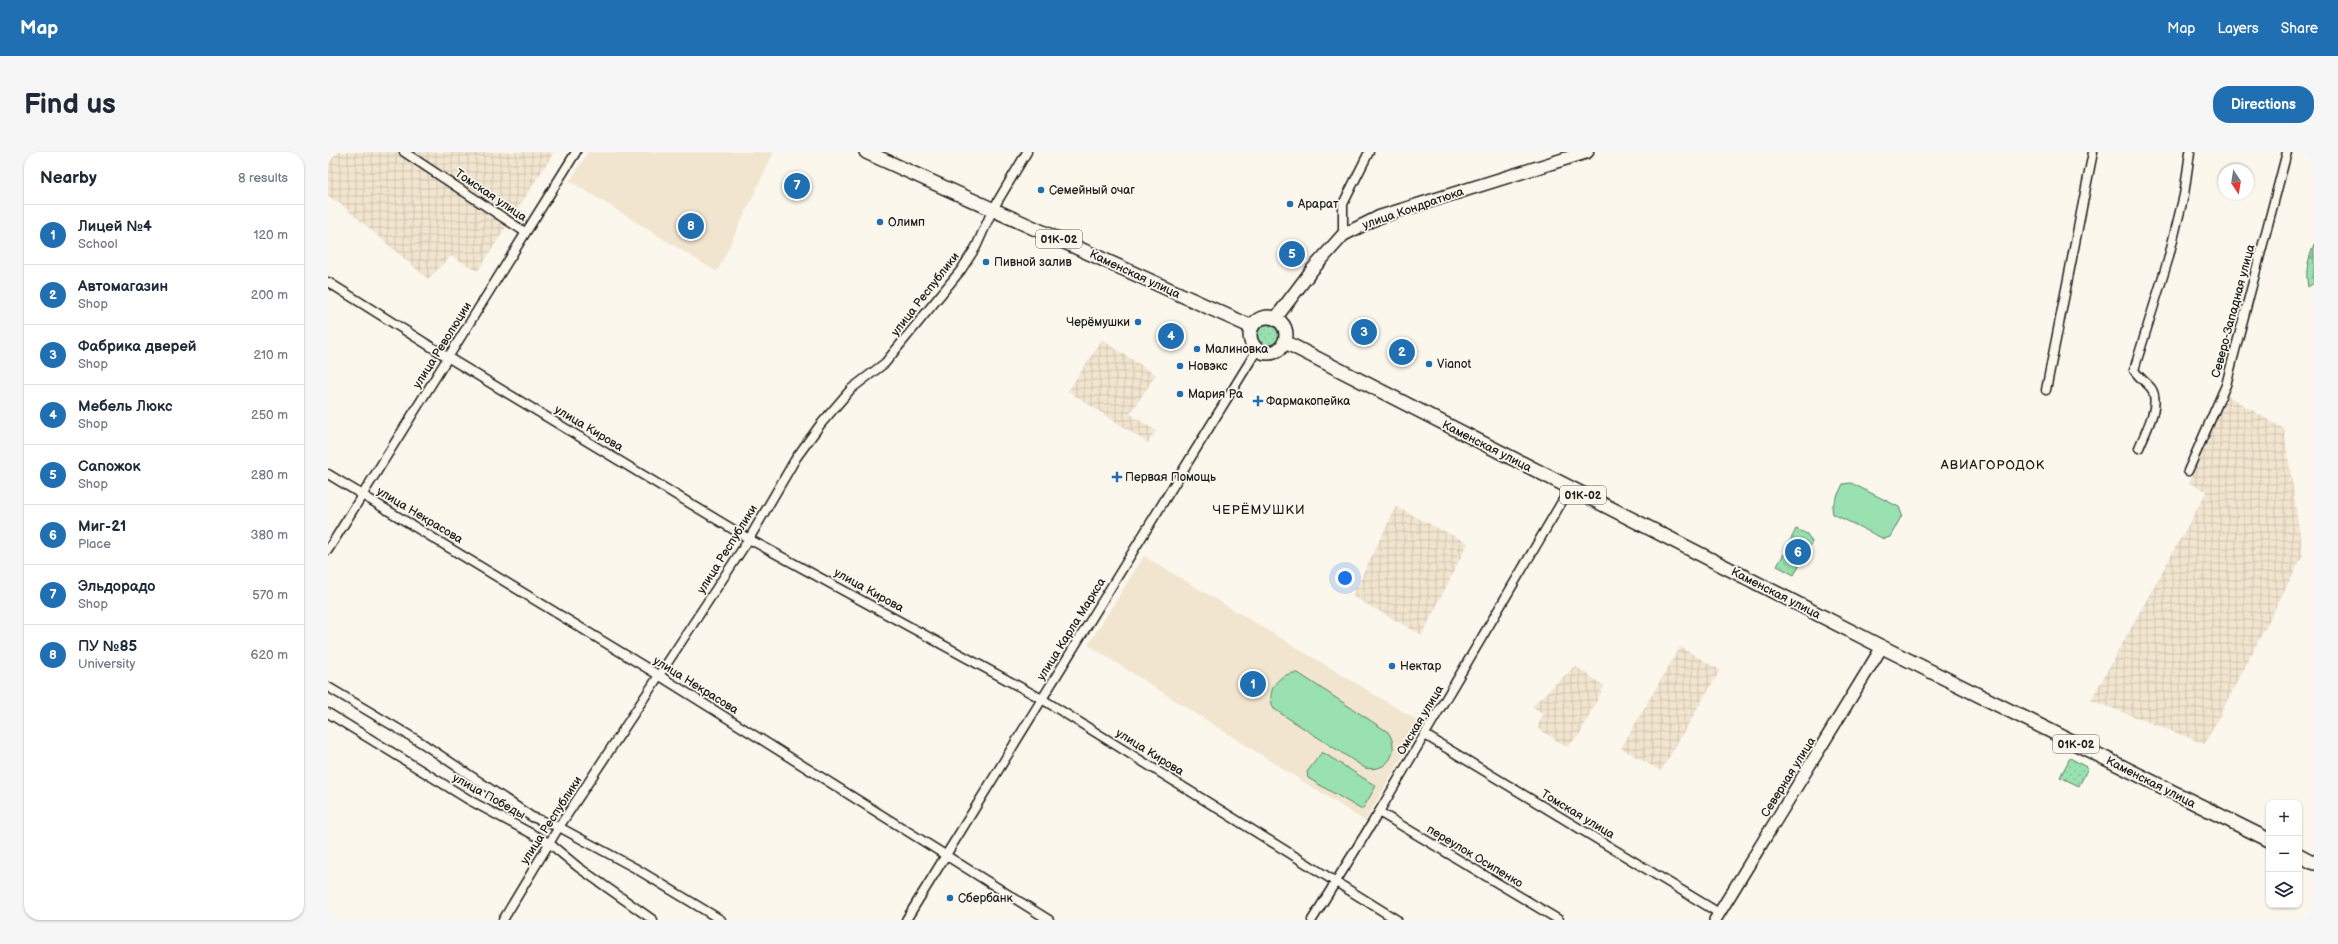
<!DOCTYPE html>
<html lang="en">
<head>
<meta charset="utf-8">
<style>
  :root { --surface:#fff; --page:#f6f6f7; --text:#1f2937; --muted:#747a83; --line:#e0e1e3; --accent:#1f6fb2 }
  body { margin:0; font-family:"Balsamiq Sans",sans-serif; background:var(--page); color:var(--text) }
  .controls { position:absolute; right:12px; bottom:12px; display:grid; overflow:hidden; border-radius:8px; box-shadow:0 1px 3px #0004 }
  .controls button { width:36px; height:36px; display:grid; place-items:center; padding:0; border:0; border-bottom:1px solid var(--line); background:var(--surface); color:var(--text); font:20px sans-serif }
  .compass { position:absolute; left:1890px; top:12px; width:36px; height:36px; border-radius:50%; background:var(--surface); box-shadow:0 1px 3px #0004; rotate:168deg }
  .you { position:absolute; left:1017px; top:426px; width:14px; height:14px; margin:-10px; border:3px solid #fff; border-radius:50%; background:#1a73e8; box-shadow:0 0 0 6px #1a73e833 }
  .badge { display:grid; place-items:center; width:26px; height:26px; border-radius:50%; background:var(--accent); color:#fff; font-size:13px; font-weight:700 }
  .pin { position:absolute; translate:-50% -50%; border:2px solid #fff; box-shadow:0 1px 4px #0006 }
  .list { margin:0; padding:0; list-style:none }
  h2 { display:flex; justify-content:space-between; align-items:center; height:52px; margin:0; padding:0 16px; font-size:17px }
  h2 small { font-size:13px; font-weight:400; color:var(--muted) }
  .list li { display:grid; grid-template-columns:26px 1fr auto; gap:12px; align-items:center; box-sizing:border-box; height:60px; padding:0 16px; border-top:1px solid var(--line) }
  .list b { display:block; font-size:15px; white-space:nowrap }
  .list p { margin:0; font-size:13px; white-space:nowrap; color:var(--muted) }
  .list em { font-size:13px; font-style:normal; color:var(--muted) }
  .icon { flex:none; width:22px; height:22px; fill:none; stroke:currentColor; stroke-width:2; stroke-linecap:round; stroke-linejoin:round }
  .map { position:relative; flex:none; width:1986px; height:768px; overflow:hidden; border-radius:16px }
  header { display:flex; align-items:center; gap:24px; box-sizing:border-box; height:56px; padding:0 20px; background:var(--accent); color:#fff }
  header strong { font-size:19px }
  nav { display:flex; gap:22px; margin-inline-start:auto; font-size:14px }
  .intro { display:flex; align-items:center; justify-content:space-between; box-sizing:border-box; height:96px; padding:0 24px }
  h1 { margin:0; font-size:28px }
  .button { padding:10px 18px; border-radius:16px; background:var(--accent); color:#fff; font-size:14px; font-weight:700 }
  main { display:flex; gap:24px; padding:0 24px }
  aside { flex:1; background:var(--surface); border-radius:16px; box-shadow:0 1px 3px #0004 }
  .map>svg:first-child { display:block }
</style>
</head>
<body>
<header>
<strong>Map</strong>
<nav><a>Map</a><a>Layers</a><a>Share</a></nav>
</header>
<div class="intro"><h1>Find us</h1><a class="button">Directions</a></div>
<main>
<aside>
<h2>Nearby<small>8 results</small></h2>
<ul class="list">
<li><span class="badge">1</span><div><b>Лицей №4</b><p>School</p></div><em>120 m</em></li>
<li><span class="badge">2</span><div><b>Автомагазин</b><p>Shop</p></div><em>200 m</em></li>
<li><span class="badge">3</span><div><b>Фабрика дверей</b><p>Shop</p></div><em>210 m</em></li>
<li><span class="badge">4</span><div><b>Мебель Люкс</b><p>Shop</p></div><em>250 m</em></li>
<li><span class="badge">5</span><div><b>Сапожок</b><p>Shop</p></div><em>280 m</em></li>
<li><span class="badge">6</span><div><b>Миг-21</b><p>Place</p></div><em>380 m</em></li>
<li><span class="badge">7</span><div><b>Эльдорадо</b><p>Shop</p></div><em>570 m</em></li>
<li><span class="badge">8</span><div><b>ПУ №85</b><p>University</p></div><em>620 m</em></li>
</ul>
</aside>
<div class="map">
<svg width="1986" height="768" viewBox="0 0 1986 768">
  <defs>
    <pattern id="industrial-grid" width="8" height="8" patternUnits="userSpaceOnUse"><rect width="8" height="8" fill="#f2e5d0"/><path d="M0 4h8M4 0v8" fill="none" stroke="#cfc4b2"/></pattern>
    <pattern id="grass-dots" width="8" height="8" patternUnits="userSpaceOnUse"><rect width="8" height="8" fill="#99e1b0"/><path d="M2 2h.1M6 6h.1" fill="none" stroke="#83c097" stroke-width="1.8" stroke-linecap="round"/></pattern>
    <pattern id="forest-firs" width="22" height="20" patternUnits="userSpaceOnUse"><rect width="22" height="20" fill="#99e1b0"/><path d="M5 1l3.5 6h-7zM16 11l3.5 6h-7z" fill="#83c097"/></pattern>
  </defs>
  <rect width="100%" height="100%" fill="#fbf7ec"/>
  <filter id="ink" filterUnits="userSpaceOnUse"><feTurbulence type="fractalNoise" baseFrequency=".025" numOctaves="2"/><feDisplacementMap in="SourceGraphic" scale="8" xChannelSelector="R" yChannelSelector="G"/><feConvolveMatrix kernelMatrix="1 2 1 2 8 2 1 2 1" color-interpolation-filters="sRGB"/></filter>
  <g filter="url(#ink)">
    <g fill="#f2e5d0">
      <polygon points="260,0 446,0 389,120 242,29"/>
      <polygon points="816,404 1094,571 1037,669 760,493"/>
    </g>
    <g fill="url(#industrial-grid)">
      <polygon points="0,0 226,0 150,119 123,104 100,127 14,53 0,44"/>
      <polygon points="774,188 828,223 802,262 828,279 820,291 740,239"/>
      <polygon points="1897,242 1956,277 1975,403 1877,592 1763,548 1879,339 1861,331"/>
      <polygon points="1068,355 1140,391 1094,483 1024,444"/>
      <polygon points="1352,495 1392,518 1333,619 1293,596"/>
      <polygon points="1247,514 1276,534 1252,582 1239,595 1209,576 1215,562 1204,554"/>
    </g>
    <g fill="url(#grass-dots)" stroke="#5a7e66">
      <circle cx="940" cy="184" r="16"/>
      <polygon points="1468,377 1479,382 1484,390 1475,408 1457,399"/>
      <polygon points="1456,402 1473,411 1466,423 1449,414"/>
      <polygon points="1742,606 1760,616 1751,634 1732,625"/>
    </g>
    <path fill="url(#forest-firs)" stroke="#5a7e66" d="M1986,92V131L1980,135C1977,116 1980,110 1986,92Z"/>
    <g fill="#99e1b0" stroke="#5a7e66">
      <polygon points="1523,331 1571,355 1574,363 1562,385 1556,387 1505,362 1504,355 1515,332"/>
      <path d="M965,521H970L1060,580C1073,599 1060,621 1037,616L946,557C938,541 947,524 965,521Z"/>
      <polygon points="994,600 1048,634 1034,658 980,626 979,620"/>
    </g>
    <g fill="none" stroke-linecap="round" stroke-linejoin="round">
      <defs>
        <g id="minor">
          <polyline points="76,0 197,80"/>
          <polyline points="1015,83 1015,52 1041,0"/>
          <polyline points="0,130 121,206 421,387 714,547 1069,768"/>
          <polyline points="1718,238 1765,0"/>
          <path d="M1811,296C1817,280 1834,252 1823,236C1817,229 1811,226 1806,218L1840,108L1856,43L1862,0"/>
          <polyline points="1860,319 1898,233 1959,0"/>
          <polyline points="0,322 332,524 721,768"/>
          <polyline points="0,398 248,0"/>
          <polyline points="0,535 94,591 204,665 231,675 307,716 393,768"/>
          <polyline points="0,561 143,649 221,691 250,715 325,768"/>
          <polyline points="1097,583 1391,761"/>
          <polyline points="1051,660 1231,768"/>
          <polyline points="175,768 231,675 421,387 468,306 492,273 523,237 557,211 633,118 648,95 665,57 699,0"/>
          <polyline points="578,768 929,198"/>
          <polyline points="984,768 1051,660 1242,336"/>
        </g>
        <polyline id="tertiary" points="1387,768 1554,495"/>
        <polyline id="secondary" points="947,167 984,118 1015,83 1051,65 1259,0"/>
        <g id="primary">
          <polyline points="538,0 924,175"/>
          <circle cx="940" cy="183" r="18"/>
          <polyline points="957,190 1554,495 1941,688"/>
          <polyline points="1971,703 1986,711"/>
        </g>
      </defs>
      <use href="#minor" stroke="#1c1c1c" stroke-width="11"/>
      <use href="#tertiary" stroke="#1c1c1c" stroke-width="14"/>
      <use href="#secondary" stroke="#1c1c1c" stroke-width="15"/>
      <use href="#primary" stroke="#1c1c1c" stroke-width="16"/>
      <use href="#minor" stroke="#fbf7ec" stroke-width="8"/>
      <use href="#tertiary" stroke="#fbf7ec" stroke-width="11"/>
      <use href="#secondary" stroke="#fbf7ec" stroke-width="12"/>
      <use href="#primary" stroke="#fbf7ec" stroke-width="13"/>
    </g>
  </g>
  <g fill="#1f6fb2" stroke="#fbf7ec" stroke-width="1.5">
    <circle cx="713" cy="38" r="4"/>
    <circle cx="962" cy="52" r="4"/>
    <circle cx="552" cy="70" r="4"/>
    <circle cx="658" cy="110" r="4"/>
    <circle cx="810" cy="170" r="4"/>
    <circle cx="869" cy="197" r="4"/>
    <circle cx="1101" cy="212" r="4"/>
    <circle cx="852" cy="214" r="4"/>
    <circle cx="852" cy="242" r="4"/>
    <path d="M928 243h4v4h4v4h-4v4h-4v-4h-4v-4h4z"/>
    <path d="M787 319h4v4h4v4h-4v4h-4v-4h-4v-4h4z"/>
    <circle cx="1064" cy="514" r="4"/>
    <circle cx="622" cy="746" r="4"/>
  </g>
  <g text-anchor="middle" stroke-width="3.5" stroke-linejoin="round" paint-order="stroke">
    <g fill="#fbf7ec" stroke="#5f5e5a" stroke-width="1">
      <rect x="708" y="78" width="46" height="18" rx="3"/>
      <rect x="1232" y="334" width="46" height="18" rx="3"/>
      <rect x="1725" y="583" width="46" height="18" rx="3"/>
    </g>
    <g font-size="11" font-weight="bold" fill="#1c1c1c">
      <text x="731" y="91">01К-02</text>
      <text x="1255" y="347">01К-02</text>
      <text x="1748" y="596">01К-02</text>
    </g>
    <g font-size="12" fill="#1c1c1c" stroke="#fbf7ec" text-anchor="start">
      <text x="721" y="42">Семейный очаг</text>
      <text x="970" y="56">Арарат</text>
      <text x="560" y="74">Олимп</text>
      <text x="666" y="114">Пивной залив</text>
      <text x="802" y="174" text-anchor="end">Черёмушки</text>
      <text x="877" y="201">Малиновка</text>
      <text x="1109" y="216">Vianot</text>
      <text x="860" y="218">Новэкс</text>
      <text x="860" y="246">Мария Ра</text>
      <text x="938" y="253">Фармакопейка</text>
      <text x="797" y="329">Первая Помощь</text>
      <text x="1072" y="518">Нектар</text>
      <text x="630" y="750">Сбербанк</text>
    </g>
    <g font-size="12" fill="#1c1c1c" stroke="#fbf7ec">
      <text transform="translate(163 43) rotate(34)" y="4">Томская улица</text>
      <text transform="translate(1085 56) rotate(-19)" y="4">улица Кондратюка</text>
      <text transform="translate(807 122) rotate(25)" y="4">Каменская улица</text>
      <text transform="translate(597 142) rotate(-52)" y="4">улица Республики</text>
      <text transform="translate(1905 159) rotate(-75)" y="4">Северо-Западная улица</text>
      <text transform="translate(114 193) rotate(-58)" y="4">улица Революции</text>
      <text transform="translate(261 276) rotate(31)" y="4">улица Кирова</text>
      <text transform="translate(1159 294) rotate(27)" y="4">Каменская улица</text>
      <text transform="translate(92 363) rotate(31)" y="4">улица Некрасова</text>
      <text transform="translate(399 397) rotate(-58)" y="4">улица Республики</text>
      <text transform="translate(541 438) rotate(29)" y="4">улица Кирова</text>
      <text transform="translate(1448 441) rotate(27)" y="4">Каменская улица</text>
      <text transform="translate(743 477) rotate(-58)" y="4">улица Карла Маркса</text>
      <text transform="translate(368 533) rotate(32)" y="4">улица Некрасова</text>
      <text transform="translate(1092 568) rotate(-59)" y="4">Омская улица</text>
      <text transform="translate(822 600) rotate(32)" y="4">улица Кирова</text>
      <text transform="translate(1460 625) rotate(-58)" y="4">Северная улица</text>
      <text transform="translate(1823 630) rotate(27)" y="4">Каменская улица</text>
      <text transform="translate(161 644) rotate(29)" y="4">улица Победы</text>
      <text transform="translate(1250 662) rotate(31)" y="4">Томская улица</text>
      <text transform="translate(223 668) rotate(-57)" y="4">улица Республики</text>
      <text transform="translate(1147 704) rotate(31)" y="4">переулок Осипенко</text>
    </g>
    <g font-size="13" letter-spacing="1" fill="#1c1c1c" stroke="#fbf7ec">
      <text x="1665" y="317">АВИАГОРОДОК</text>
      <text x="931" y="362">ЧЕРЁМУШКИ</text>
    </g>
  </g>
</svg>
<div class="controls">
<button>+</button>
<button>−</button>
<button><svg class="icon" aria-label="layers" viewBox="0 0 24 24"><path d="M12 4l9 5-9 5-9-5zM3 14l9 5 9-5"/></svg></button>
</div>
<svg class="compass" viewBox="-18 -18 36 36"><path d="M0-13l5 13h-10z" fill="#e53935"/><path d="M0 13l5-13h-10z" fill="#747a83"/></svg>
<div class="you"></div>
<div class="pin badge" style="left:925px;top:532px">1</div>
<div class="pin badge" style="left:1074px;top:200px">2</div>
<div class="pin badge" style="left:1036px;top:180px">3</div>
<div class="pin badge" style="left:843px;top:184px">4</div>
<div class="pin badge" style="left:964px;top:102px">5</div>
<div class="pin badge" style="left:1470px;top:400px">6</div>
<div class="pin badge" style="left:469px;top:34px">7</div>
<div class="pin badge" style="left:363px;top:74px">8</div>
</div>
</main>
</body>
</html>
